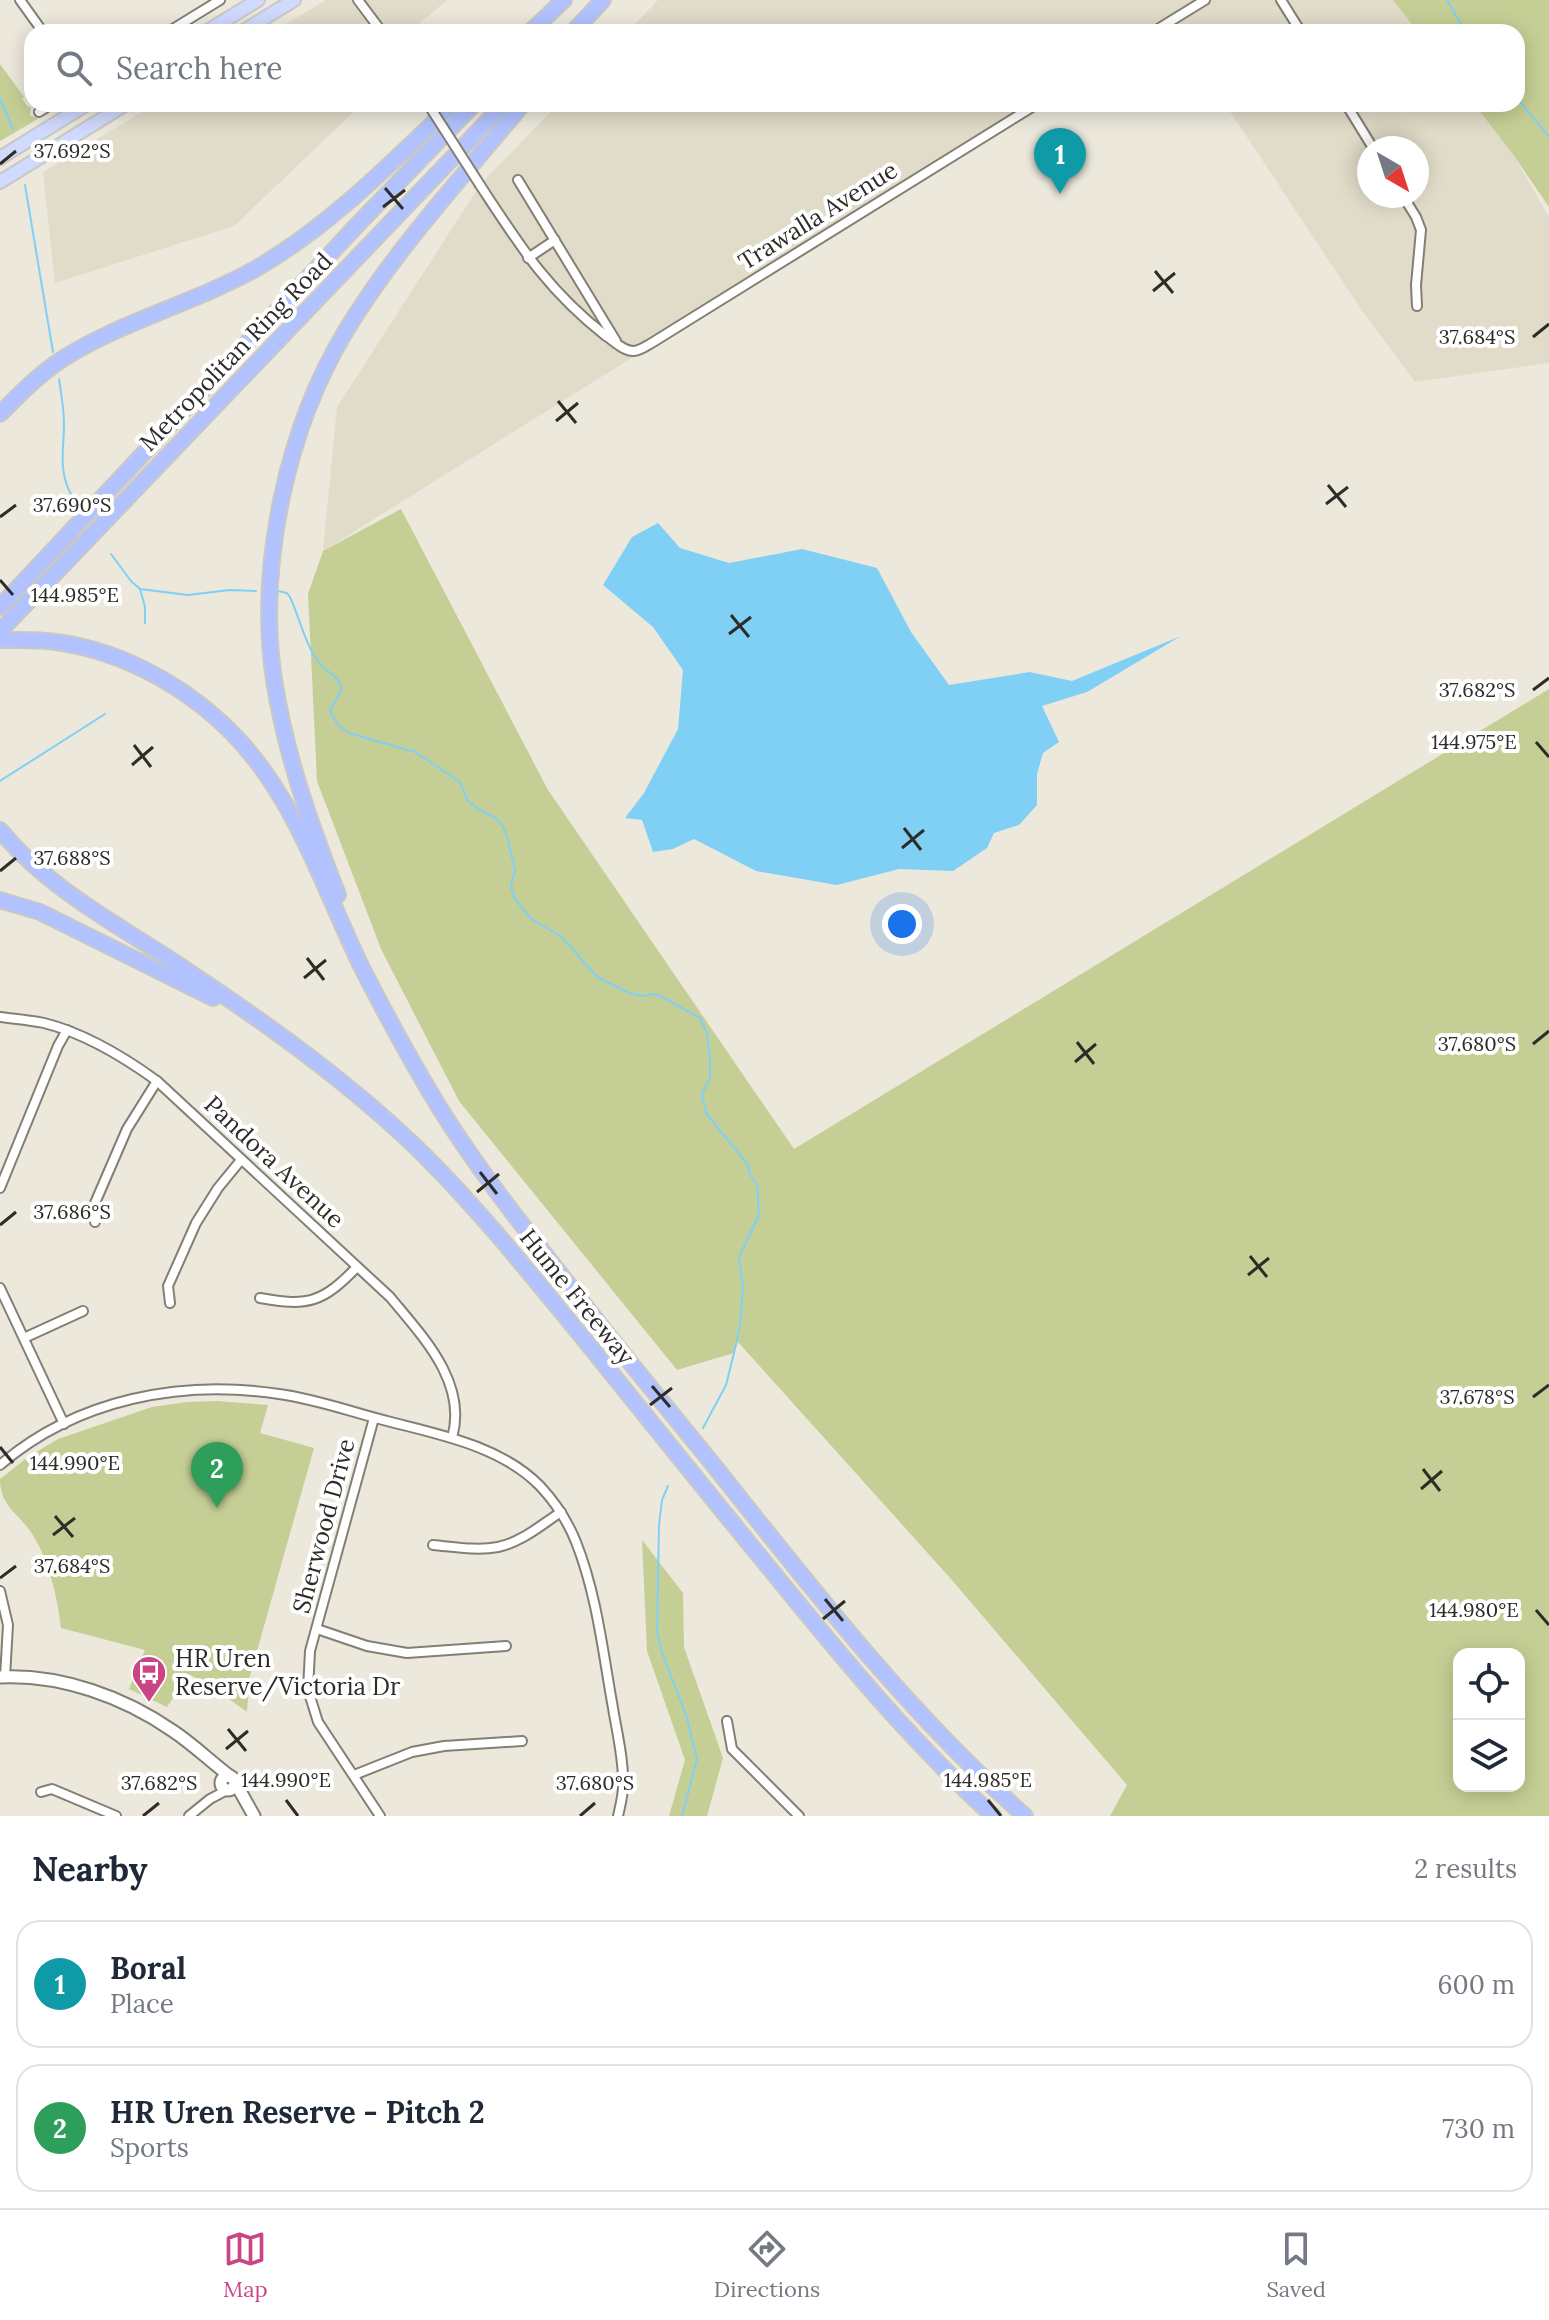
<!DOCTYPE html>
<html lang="en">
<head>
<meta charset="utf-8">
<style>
  :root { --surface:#fff; --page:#f6f6f7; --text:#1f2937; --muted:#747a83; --line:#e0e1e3; --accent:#cb4484 }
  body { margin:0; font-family:Lora,serif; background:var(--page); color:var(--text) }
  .controls { position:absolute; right:24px; bottom:24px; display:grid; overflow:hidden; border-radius:16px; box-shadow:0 4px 20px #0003 }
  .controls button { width:72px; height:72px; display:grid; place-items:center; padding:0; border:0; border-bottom:2px solid var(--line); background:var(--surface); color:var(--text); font:40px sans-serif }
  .compass { position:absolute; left:1357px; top:136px; width:72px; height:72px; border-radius:50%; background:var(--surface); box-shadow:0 4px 20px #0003; rotate:141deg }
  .you { position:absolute; left:902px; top:924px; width:28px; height:28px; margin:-20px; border:6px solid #fff; border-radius:50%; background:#1a73e8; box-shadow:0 0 0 12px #1a73e833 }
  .badge { display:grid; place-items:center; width:52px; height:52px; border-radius:50%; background:var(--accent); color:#fff; font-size:26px; font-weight:700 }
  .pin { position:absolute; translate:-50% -66px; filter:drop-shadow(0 2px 4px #0008) }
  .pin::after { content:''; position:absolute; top:42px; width:28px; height:24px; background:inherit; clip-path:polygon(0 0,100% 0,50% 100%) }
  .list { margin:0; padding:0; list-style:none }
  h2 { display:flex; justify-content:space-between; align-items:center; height:104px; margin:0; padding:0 32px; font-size:34px }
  h2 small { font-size:26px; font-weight:400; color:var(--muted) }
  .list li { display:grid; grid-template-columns:52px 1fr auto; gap:24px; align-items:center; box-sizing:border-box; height:128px; margin:0 16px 16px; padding:0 16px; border:2px solid var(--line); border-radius:24px }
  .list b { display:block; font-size:30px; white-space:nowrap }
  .list p { margin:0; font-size:26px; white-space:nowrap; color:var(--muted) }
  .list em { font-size:26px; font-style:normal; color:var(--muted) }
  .icon { flex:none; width:44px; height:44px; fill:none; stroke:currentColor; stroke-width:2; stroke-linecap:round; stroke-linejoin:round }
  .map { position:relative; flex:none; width:1549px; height:1816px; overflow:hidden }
  .search { position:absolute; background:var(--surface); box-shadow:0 4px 20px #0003; left:24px; right:24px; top:24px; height:88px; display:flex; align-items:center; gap:20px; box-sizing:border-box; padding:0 28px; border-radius:24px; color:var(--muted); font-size:30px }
  .sheet { height:392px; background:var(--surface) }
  nav { display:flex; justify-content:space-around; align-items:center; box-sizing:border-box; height:112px; border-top:2px solid var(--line); background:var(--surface); font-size:22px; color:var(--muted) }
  nav a { display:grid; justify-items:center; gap:4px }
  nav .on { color:var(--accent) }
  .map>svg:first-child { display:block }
</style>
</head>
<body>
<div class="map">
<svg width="1549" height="1816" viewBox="0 0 1549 1816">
  <rect width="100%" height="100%" fill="#ece8dc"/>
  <g fill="#e1dbc9" fill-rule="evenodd">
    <polygon points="326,0 447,0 414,28 411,32 273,32"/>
    <polygon points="658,0 1393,0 1418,32 1177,32 1170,22 1153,32 627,32"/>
    <polygon points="155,104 362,104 234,226 55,283 43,172"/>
    <polygon points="558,104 1038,104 323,551 337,407 480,185"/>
    <path d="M1225,104H1474L1512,153L1549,217V363L1415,382L1361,309ZM1369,148H1417V196H1369Z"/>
  </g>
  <g fill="#c5cf95" fill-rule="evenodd">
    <polygon points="1393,0 1549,0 1549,207 1512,153 1474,104 1517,104 1517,32 1418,32"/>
    <polygon points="0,64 24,97 22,99 28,107 31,107 30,115 38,119 0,141"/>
    <path d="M401,509L548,790L794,1149L1549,689V1816H1110L1127,1785L951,1579L738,1342L734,1353L677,1370L459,1101L381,949L317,781L308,594L323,551ZM1459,1654H1519V1786H1459Z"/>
    <path d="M217,1401L268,1405L260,1433L314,1448L250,1676L247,1712L218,1691L189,1674L167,1707L129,1689L145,1650L61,1628C57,1597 50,1563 34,1537C20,1513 0,1508 0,1479L28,1457L58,1439L152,1407L187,1402Z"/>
    <polygon points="642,1540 683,1593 684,1647 723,1758 707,1816 669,1816 685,1760 647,1651"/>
  </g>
  <polygon fill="#7fd0f4" points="658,523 680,548 729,563 802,549 877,568 911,632 949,685 1030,672 1072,681 1181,636 1087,692 1042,706 1059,742 1043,753 1037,774 1037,805 1019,825 994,833 987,848 953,871 899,869 837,885 756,871 694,839 673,849 653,852 642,820 625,818 644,793 678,729 683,670 653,627 603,585 632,537"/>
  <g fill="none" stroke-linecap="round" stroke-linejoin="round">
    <g stroke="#7fd0f4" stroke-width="2">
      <polyline points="1447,0 1466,32"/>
      <polyline points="0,98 13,129"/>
      <polyline points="1517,98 1549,137"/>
      <polyline points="25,185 53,352"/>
      <path d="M59,379C61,393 64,409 64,424C64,448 58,471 71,494"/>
      <polyline points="111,554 131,581 140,589 188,595 230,590 256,591"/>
      <polyline points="140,589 145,607 145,623"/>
      <path d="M278,591L287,593L290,597C300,619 305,644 319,663C325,670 340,678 341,687C342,694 333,703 330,710C334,721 339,727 349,733L415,752L460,782L468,801L478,809L497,819L503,827L508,840L515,870L511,886L514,898L531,919L562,937L597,977L629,993L642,996L653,994L662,997L700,1018L707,1033L710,1057V1078L702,1094L706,1113L748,1165L750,1175L757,1184L759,1215L739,1257L743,1287L740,1325L734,1353L726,1385L703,1428"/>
      <polyline points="0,781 105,714"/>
      <polyline points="668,1486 662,1500 659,1525 657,1631 661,1650 686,1715 697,1759 682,1816"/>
    </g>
    <defs>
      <g id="street">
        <polyline points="20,0 43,32"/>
        <polyline points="358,0 382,32"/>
        <polyline points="1281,0 1301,32"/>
        <polyline points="168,32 220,0"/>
        <polyline points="1153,32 1205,0"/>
        <polyline points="1346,104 1373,148"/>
        <polyline points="39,112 52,104"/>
        <polyline points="518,180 616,341"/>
        <path d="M480,185C520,246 547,290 606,336C614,341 623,351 633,351C639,351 644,347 650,344L1037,104"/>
        <polyline points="1403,196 1416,217 1421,230 1416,285 1417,306"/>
        <polyline points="528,258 555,240"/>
        <path d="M0,1017C15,1019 30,1020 44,1023C84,1033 124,1057 157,1081L390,1297C423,1337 468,1383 452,1438"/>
        <polyline points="0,1188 58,1046 67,1030"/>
        <polyline points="95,1222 95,1203 127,1129 157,1081"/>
        <polyline points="0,1288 64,1424"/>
        <path d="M260,1298C309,1307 323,1302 357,1267"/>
        <polyline points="170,1303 168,1286 196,1223 218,1188 241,1160"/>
        <polyline points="24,1338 83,1311"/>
        <polyline points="374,1418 310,1651 308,1690 318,1722 380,1816"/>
        <path d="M0,1465C77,1399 181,1379 279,1394C317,1399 354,1413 391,1422C442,1435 502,1447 540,1486C555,1502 568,1522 576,1542C597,1595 603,1653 613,1708C617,1733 624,1760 623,1786C623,1796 620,1807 618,1816"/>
        <path d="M433,1545C455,1547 477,1551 498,1547C522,1542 541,1525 561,1512"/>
        <polyline points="0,1591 8,1625 5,1677"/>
        <polyline points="317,1629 367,1646 407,1653 506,1646"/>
        <polyline points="727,1721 732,1749 799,1816"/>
        <polyline points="354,1775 412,1752 444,1746 522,1741"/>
        <polyline points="41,1792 52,1789 116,1816"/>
        <polyline points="189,1816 210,1799 227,1790"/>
      </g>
      <g id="secondary">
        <path d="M0,1677C61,1674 124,1697 173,1731C194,1745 211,1762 231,1777"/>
        <circle cx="228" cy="1783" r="7"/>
        <polyline points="235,1782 254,1816"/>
      </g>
      <g id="primary">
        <polyline points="206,32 258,0"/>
        <polyline points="242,32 294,0"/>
        <polyline points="0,158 87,104"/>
        <polyline points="0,182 126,104"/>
      </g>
      <g id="highway">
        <polyline points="530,32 564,0"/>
        <polyline points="573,32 603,0"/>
        <path d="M0,414C20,394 40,373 64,358C125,320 195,303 257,268C331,225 392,162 453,104"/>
        <polyline points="0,607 360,222 474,104"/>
        <polyline points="0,631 504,104"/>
        <path d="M0,640C18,640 38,639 56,642C122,651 186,686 233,734C295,797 323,887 361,966C385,1013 411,1061 439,1107C472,1160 509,1209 548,1258C597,1322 648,1385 699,1447C802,1575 901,1707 1025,1816"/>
        <path d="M0,830C50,891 121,926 186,970C270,1026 353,1085 425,1156C482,1213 532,1276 583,1338C647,1417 710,1496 775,1575C845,1661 911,1741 993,1816"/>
        <path d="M338,895C310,823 286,756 274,680C257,565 287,427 347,329C395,250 464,175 523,104"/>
        <polyline points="0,900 40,912 213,998"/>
      </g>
    </defs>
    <use href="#street" stroke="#827f74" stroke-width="12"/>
    <use href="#secondary" stroke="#827f74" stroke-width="15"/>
    <use href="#primary" stroke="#c8c8c7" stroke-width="16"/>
    <use href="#highway" stroke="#c8c8c7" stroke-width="18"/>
    <use href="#street" stroke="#fff" stroke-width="8"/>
    <use href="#secondary" stroke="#fff" stroke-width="11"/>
    <use href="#primary" stroke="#d0dafe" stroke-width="12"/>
    <use href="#highway" stroke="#b1c2fe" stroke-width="14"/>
    <defs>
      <polyline id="street-bridge" points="428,104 480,185"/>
    </defs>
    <use href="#street-bridge" stroke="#827f74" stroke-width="12" stroke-linecap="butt"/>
    <use href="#street-bridge" stroke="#fff" stroke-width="8"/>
  </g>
  <path fill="none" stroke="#2d2c28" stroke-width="3" d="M0,164L16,151M385,188L403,209M383,207L405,190M1155,271L1173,293M1153,291L1175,273M1533,337L1549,324M558,401L576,423M556,421L578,403M1328,485L1346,507M1326,504L1348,487M0,517L16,505M0,580L13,595M731,615L749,637M729,634L751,617M1533,690L1549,678M1536,742L1549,757M134,745L151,767M132,765L153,747M904,828L921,850M902,848L924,830M0,871L16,858M307,958L324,980M304,978L326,960M1077,1042L1094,1064M1533,1044L1549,1031M1075,1062L1096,1044M480,1172L497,1194M477,1192L499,1174M0,1225L16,1212M1250,1256L1267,1277M1248,1275L1269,1258M652,1386L670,1407M1533,1397L1549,1385M650,1405L672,1388M0,1447L13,1463M1423,1469L1440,1491M1421,1489L1442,1471M55,1516L73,1537M53,1535L75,1518M0,1578L16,1566M825,1599L843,1621M1536,1610L1549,1625M823,1619L845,1601M228,1729L246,1751M226,1749L248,1731M286,1800L298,1816M988,1800L1001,1816M143,1816L159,1803M580,1816L595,1803"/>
  <defs>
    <symbol id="bus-pin" viewBox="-11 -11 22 30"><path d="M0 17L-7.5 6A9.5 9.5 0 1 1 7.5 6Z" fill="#cb4484" stroke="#fff"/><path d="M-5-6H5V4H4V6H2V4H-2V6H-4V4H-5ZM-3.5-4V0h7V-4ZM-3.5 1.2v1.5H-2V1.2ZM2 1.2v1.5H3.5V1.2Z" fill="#fff"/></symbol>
  </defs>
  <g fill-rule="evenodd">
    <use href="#bus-pin" x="129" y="1653" width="40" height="54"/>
  </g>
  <g text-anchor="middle" stroke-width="8" stroke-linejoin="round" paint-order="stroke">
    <g font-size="24" fill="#2d2c28" stroke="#fff">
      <text transform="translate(818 216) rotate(-32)" y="8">Trawalla Avenue</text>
      <text transform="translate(236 352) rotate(-46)" y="8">Metropolitan Ring Road</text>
      <text transform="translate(274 1162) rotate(43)" y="8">Pandora Avenue</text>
      <text transform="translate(577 1297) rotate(51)" y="8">Hume Freeway</text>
      <text transform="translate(324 1526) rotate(-75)" y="8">Sherwood Drive</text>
    </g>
    <g font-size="24" fill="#2d2c28" stroke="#fff" text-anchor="start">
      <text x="175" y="1667">HR Uren<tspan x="175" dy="28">Reserve/Victoria Dr</tspan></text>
    </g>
  </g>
  <g font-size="20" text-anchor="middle" fill="#2d2c28" stroke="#fff" stroke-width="8" stroke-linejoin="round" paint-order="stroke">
    <text x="72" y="158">37.692°S</text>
    <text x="1477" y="344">37.684°S</text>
    <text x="72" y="512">37.690°S</text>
    <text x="75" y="602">144.985°E</text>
    <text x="1477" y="697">37.682°S</text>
    <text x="1474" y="749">144.975°E</text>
    <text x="72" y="865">37.688°S</text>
    <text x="1477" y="1051">37.680°S</text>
    <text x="72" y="1219">37.686°S</text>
    <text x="1477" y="1404">37.678°S</text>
    <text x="75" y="1470">144.990°E</text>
    <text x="72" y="1573">37.684°S</text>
    <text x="1474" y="1617">144.980°E</text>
    <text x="286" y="1787">144.990°E</text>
    <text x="988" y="1787">144.985°E</text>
    <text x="159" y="1790">37.682°S</text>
    <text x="595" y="1790">37.680°S</text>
  </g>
</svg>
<div class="controls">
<button><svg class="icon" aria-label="locate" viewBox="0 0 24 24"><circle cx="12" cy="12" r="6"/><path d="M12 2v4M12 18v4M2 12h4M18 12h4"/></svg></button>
<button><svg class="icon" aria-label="layers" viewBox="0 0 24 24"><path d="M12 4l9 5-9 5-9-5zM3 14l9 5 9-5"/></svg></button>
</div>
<svg class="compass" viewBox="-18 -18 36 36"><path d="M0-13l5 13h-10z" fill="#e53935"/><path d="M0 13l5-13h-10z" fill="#747a83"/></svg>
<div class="you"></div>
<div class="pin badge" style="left:1060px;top:194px;background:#0f9aa8">1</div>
<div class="pin badge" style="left:217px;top:1508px;background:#2e9e5b">2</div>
<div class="search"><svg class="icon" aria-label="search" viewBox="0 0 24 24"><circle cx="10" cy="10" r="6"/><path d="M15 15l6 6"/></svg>Search here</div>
</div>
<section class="sheet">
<h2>Nearby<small>2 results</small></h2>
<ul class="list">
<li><span class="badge" style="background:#0f9aa8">1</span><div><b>Boral</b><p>Place</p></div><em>600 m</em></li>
<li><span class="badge" style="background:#2e9e5b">2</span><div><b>HR Uren Reserve - Pitch 2</b><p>Sports</p></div><em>730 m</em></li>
</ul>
</section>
<nav>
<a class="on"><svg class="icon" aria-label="map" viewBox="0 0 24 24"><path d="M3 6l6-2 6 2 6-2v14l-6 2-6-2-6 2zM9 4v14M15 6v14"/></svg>Map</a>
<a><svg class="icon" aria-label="directions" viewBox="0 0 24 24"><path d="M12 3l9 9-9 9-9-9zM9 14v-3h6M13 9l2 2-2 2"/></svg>Directions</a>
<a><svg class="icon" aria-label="saved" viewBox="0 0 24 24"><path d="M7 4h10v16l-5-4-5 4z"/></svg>Saved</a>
</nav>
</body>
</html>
